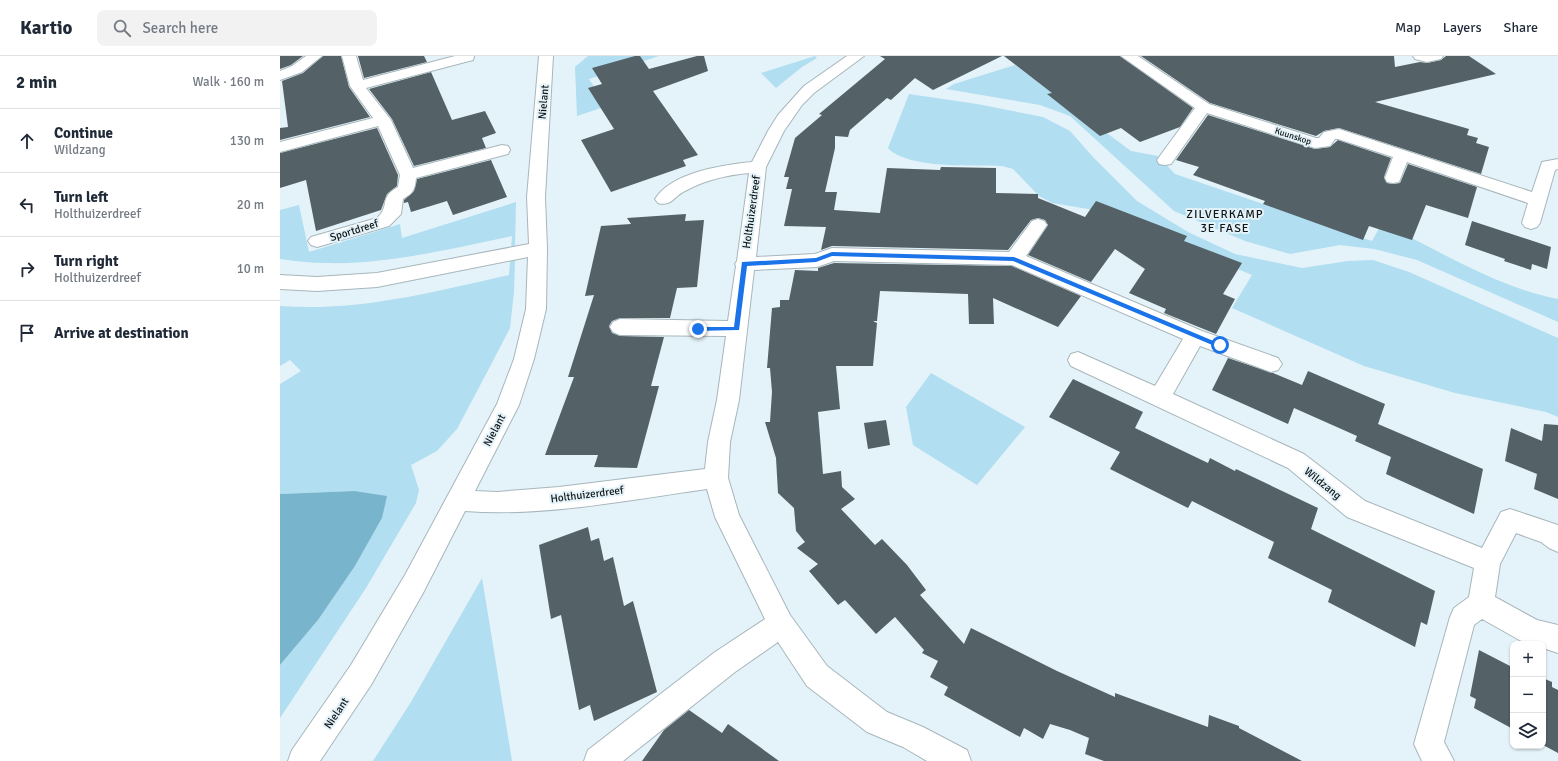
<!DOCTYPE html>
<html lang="en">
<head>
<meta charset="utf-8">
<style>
  :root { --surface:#fff; --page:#f2f2f3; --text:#1f2937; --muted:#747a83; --line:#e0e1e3 }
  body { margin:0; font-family:Signika,sans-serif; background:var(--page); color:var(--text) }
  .controls { position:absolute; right:12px; bottom:12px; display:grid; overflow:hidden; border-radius:8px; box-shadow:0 1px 3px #0004 }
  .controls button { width:36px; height:36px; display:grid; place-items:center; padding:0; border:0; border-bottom:1px solid var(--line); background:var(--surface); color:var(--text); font:20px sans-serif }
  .stop { position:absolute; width:12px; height:12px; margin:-9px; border:3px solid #1a73e8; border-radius:50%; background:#fff }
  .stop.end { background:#1a73e8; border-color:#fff; box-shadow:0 1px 4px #0008 }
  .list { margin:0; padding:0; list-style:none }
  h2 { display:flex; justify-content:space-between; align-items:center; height:52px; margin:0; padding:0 16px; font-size:17px }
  h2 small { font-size:13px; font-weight:400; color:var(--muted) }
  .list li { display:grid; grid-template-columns:26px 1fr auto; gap:12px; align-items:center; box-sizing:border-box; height:64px; padding:0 16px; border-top:1px solid var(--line) }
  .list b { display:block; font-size:15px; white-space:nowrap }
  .list p { margin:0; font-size:13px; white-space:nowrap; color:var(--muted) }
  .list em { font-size:13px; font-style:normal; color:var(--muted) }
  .icon { flex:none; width:22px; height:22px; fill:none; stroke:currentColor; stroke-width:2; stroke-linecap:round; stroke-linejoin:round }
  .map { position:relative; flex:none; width:1278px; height:705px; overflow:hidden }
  header { display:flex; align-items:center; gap:24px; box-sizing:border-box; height:56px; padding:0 20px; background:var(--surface); border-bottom:1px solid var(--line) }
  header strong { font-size:19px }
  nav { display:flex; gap:22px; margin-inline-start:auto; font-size:14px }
  .search { width:280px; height:36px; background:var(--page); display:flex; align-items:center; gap:10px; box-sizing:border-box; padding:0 14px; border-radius:8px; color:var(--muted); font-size:15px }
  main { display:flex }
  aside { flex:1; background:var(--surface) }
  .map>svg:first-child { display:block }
</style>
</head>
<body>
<header>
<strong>Kartio</strong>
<div class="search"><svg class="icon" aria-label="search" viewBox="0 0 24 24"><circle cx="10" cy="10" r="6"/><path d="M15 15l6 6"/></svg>Search here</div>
<nav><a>Map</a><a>Layers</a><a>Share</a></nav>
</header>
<main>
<aside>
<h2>2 min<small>Walk · 160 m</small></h2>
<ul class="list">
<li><svg class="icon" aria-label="ahead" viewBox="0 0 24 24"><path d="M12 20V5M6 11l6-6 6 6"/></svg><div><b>Continue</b><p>Wildzang</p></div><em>130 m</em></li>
<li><svg class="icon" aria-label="left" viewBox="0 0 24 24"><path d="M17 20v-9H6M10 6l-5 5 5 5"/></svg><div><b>Turn left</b><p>Holthuizerdreef</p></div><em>20 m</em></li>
<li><svg class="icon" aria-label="right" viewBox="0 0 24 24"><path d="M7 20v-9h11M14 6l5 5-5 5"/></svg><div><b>Turn right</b><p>Holthuizerdreef</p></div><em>10 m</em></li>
<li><svg class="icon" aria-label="arrive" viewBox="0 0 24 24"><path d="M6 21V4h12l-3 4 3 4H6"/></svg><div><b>Arrive at destination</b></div></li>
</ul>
</aside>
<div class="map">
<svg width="1278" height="705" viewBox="0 0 1278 705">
  <rect width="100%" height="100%" fill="#e4f3f9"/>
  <g fill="#b1def0">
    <polygon points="308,0 379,0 309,23 327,50 297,60 295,11"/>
    <polygon points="535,0 537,2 522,11 496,32 481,17"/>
    <path d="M735,9L851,95L878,100L895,118L1092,185L1102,167C1158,194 1216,231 1278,243V266L1137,204L1094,193L1060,189L1010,198L965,185L894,155L790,60L760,49L666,33L674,28Z"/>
    <path d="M629,38L697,48L763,61L790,75L814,102L857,145L908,176L955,198L1022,212L1068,205L1093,204L1129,216L1278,282V361L1266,356L1175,337L1084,310L952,252L972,219L820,155L772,147L759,140L733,113L722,110C694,109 627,113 608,92Z"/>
    <path d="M236,146L235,192H231L232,180C174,192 105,209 46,207C30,207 15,205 0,203V154L19,149L29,196L120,168L122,182Z"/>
    <path d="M235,204L234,236L230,272L214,303L177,373L157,395L131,409L139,434L136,447L86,532L0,662V609L38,564L75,510L102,462L74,435L0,438V328L21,315L10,304L0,310V250C78,256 153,236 229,219L230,205Z"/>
    <polygon points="651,317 745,371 697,429 633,389 626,351"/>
    <polygon points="202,522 232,705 93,705 131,646"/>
  </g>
  <polygon fill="#78b5cc" points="74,435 107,440 102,462 75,510 38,564 0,609 0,438"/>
  <g fill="#546166">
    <polygon points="0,0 23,0 11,9 0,13"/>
    <polygon points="43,0 61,0 69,31 90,61 0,84 0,72 8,71 2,25 23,17"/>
    <polygon points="78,0 144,0 147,6 84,22"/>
    <polygon points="355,0 360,0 369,13 417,0 424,0 428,15 373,35 418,99 403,104 406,110 331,136 301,84 334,73 308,32 322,28 312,12"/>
    <polygon points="600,0 722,0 653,34 635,22 611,44 607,42 570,74 568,81 555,80 555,92 545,136 557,136 554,154 600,157 607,112 660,114 661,111 716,112 716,137 758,138 758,142 805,161 816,145 907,180 904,185 962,207 943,238 955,243 936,278 884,257 886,253 849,237 865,213 835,193 811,226 748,199 768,169 765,164 758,162 751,164 728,194 552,190 541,194 546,171 504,170 512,133 506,133 509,121 504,121 515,82 542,59 539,58 605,3"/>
    <polygon points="724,0 840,0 913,52 900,71 860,86 841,72 820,80 767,38 772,37"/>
    <polygon points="861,0 1114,0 1115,11 1140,6 1147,7 1161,4 1166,0 1189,0 1216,18 1095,46 1189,73 1187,79 1198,82 1196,87 1209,91 1201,118 1059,72 1044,75 1036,80 930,47"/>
    <polygon points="151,16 172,64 205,55 216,77 202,82 206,92 134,110 112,63 89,33"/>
    <polygon points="928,59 1035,93 1050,91 1058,84 1111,102 1104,121 1107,127 1113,128 1120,127 1128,108 1197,131 1188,162 1146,149 1132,184 1089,170 1083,184 983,148 985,145 913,119 919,111 896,104"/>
    <polygon points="97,72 118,119 117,130 107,138 101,154 36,175 26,124 0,132 0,97"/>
    <polygon points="211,104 227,141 173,159 167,145 131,156 128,146 124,147 124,144 134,135 137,123"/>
    <polygon points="406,158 405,165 424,164 417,231 397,232 390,262 340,262 332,265 329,270 332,277 340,280 384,281 371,330 379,330 357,412 314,411 318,399 265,399 294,321 288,321 314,239 305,240 321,170 351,168 347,162"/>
    <polygon points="1192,165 1271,191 1267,213 1252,208 1251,214 1224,205 1225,203 1185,189"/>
    <polygon points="554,207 732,210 801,240 778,271 713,242 714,268 689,268 688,238 600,235 597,265 593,265 597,267 593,310 556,310 560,353 538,356 543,418 561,415 562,431 575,443 561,453 595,489 602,483 627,509 646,534 640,539 684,588 691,572 777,615 835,641 835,637 928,671 929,659 959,670 959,672 1022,705 824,705 805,698 809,682 790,674 770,668 763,683 744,672 740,681 664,639 668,631 650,621 658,605 642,597 644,594 615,561 596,578 565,544 558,549 529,515 538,508 517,492 525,486 516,475 514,452 498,437 496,402 485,366 490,366 492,336 490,312 487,312 492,252 500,251 500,244 509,244 515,214 538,215 538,212"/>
    <polygon points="948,302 993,317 1022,329 1028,315 1105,348 1098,368 1203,413 1194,458 1106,418 1111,401 1075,385 1077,380 1014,352 1008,368 932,334"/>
    <polygon points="793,323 863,356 855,372 928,407 930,402 955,415 956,413 1038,452 1031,473 1155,535 1147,569 1141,566 1135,591 1048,546 1052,534 988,502 994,486 912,445 908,452 830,413 840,396 769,361"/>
    <polygon points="606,364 610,389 588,393 584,367"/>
    <polygon points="1264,368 1278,369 1278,443 1254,433 1257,418 1225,405 1231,372 1262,385"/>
    <polygon points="308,471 311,485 319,482 324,505 333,501 344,550 353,545 377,636 314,665 310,649 299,654 281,559 271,563 259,489"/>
    <polygon points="1199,594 1230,610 1231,605 1233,606 1233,673 1194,652 1196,643 1190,640"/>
    <polygon points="1263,622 1272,626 1272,631 1278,634 1278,697 1263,689"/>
    <polygon points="409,654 442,677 448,668 499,705 362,705 384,674"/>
  </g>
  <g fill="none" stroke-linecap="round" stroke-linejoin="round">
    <defs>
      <g id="minor">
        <polygon points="26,0 42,0 22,16 0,24 0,15 12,10"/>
        <path d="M62,0H76L83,24L175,0H194L193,4L86,32L111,64L133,112L222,89L228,90L230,94L228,98L136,122C135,134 133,137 123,143L121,158L109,170L37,191L31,189L28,185L31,181L97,162C111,149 98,142 118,131L120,119L98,70L0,96V86L93,62L70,30Z"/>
        <path d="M259,0H273L265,141L267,193L266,253L254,303L239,349L195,435L217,436L279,431L425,413L428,386L437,344L446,280L340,279L333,276L330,271L333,266L340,263L448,265L456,210L455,208L457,205L469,117C447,119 425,124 405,135C394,140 391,151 378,147L375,143C392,116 443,109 472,106L488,75L498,59L524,30L567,0H584L534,37L522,49L504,75L486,111L476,201L535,198L552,192L729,196L752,165L758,163L764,165L767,169L746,200L922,275L998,302L1002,308L998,314L991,316L920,290L893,338L1024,398L1085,445L1202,492L1221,456L1230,453L1278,469V496L1269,492L1261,486L1236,477L1220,508L1215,541L1257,564L1278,569V597L1263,592V588H1250L1243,586L1202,563L1194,569L1164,686L1174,705H1142L1134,688L1170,561L1174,552L1189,541L1194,512L1067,461L1008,412L791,310L788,304L791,298L798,296L875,330L903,283L732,209L554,205L537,211L474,214L459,344L450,386L448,422L459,459L510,559L547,610L607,656L643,671L687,694L691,705H647L623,691L587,676L527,630L498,586L455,616L343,705H304L308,694L435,596L485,563L435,461L427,433C348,444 264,461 185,455L143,537L91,629L40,705H8L12,694L71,609L125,519L217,348L234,303L246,253L248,201L97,231L37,235L0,233V219L37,221L97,217L249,188L247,141Z"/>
        <polygon points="841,0 858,0 929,48 1036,82 1039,82 1044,76 1059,73 1065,75 1252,136 1262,106 1278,103 1278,113 1275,114 1260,167 1257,171 1251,173 1245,171 1242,167 1248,147 1127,106 1119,126 1113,127 1107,126 1105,122 1113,101 1058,83 1055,83 1050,90 1035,92 927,57 891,108 885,109 879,108 877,104 915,52"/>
        <polygon points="1133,0 1163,0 1161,3 1147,6 1135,3"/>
      </g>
    </defs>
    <use href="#minor" stroke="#a7b6bb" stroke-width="2"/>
    <use href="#minor" fill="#fff" fill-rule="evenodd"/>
  </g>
  <polygon fill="#1a73e8" points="552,196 734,201 943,289 937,291 733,205 552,200 536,206 467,210 459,274 415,275 415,272 418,271 454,271 462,206 536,202"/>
  <g text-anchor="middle" stroke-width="4" stroke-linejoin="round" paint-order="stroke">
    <g font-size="9" fill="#111618" stroke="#e4f3f9">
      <text transform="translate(1013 80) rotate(18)" y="3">Kuunskop</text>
    </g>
    <g font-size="11" fill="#111618" stroke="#e4f3f9">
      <text transform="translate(263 46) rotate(-85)" y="4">Nielant</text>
      <text transform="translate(471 156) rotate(-82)" y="4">Holthuizerdreef</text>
      <text transform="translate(74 174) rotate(-17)" y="4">Sportdreef</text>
      <text transform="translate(214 374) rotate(-62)" y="4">Nielant</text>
      <text transform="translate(1043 427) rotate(39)" y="4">Wildzang</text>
      <text transform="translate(307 438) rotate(-7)" y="4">Holthuizerdreef</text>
      <text transform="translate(56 657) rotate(-56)" y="4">Nielant</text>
    </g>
    <g font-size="12" letter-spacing="1" fill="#111618" stroke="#e4f3f9">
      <text x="945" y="162">ZILVERKAMP<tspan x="945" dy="14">3E FASE</tspan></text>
    </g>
  </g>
</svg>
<div class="controls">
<button>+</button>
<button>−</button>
<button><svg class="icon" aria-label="layers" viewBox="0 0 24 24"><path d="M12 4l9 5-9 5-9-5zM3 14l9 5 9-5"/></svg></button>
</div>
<div class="stop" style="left:940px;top:289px"></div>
<div class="stop end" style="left:418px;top:273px"></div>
</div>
</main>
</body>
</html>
